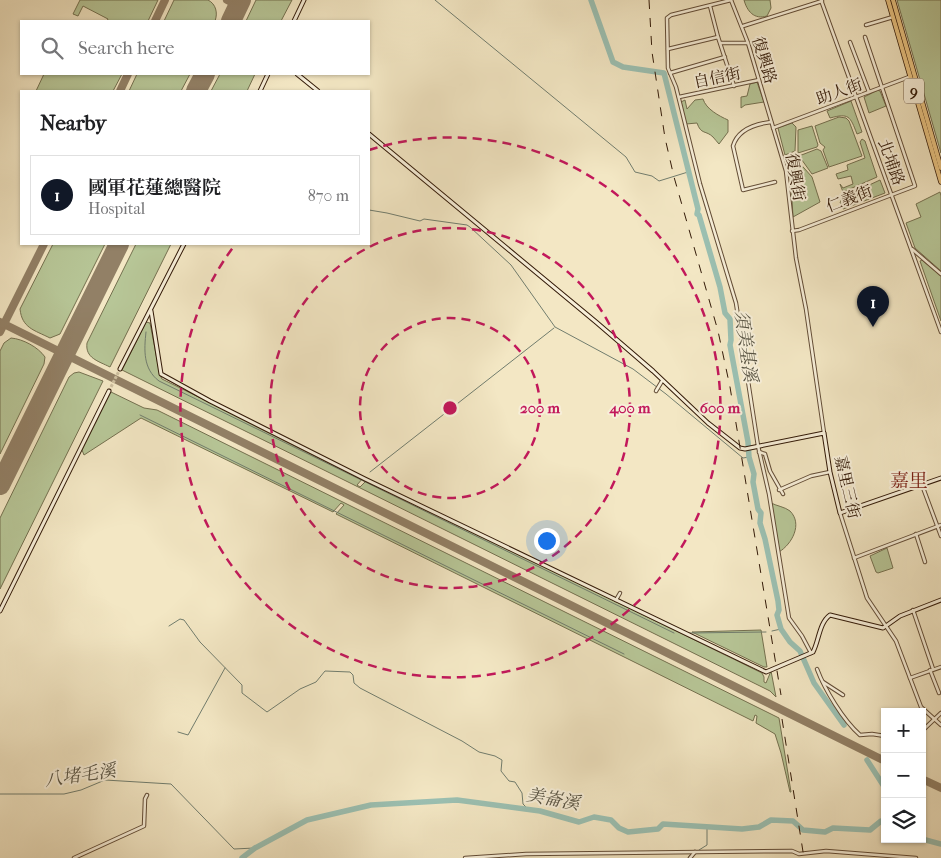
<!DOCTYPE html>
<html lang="en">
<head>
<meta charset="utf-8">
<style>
  :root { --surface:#fff; --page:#f6f6f6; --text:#202124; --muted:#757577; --line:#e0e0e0; --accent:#111827 }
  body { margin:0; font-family:"IM FELL French Canon","Noto Serif TC",serif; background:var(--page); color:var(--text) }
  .controls { position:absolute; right:15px; bottom:15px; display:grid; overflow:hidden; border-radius:0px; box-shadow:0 1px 4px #0004 }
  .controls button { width:45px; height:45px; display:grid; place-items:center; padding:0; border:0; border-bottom:1px solid var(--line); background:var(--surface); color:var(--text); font:25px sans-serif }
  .you { position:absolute; left:546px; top:540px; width:18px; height:18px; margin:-12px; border:4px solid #fff; border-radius:50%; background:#1a73e8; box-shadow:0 0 0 8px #1a73e833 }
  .badge { display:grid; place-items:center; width:32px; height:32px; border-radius:50%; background:var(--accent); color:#fff; font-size:16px; font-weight:700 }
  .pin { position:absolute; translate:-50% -41px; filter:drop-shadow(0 1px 2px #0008) }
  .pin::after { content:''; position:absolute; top:26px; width:18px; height:15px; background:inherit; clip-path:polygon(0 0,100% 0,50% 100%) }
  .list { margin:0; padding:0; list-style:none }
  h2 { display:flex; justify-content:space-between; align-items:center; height:65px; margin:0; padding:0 20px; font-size:21px }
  h2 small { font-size:16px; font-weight:400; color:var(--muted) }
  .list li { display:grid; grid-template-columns:32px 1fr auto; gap:15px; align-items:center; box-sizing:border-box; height:80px; margin:0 10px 10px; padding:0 10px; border:1px solid var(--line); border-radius:0px }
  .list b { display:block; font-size:19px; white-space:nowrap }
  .list p { margin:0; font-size:16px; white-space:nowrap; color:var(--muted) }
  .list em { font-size:16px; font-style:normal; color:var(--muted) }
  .icon { flex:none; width:28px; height:28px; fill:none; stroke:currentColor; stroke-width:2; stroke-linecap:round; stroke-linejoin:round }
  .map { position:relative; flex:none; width:941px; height:858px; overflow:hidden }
  .search { position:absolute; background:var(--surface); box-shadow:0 1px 4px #0004; left:20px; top:20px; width:350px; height:55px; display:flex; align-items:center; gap:12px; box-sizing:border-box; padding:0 18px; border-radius:0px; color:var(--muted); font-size:19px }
  .panel { position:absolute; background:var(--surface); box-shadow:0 1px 4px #0004; left:20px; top:90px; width:350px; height:155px; border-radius:0px }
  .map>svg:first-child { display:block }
</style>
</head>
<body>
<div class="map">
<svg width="941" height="858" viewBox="0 0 941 858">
  <rect width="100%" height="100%" fill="#f3e7c4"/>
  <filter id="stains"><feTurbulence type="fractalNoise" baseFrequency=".004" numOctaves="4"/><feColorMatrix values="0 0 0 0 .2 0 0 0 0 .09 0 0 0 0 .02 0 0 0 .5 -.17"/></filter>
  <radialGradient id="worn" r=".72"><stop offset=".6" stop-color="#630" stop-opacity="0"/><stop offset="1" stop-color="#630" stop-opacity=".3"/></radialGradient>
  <g fill="#b7c697" stroke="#74704f">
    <polygon points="80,0 158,0 148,21 107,21 108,19 83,6 78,16 73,14"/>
    <path d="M174,0H208C216,4 218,13 215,21H164Z"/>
    <polygon points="256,0 292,0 281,21 246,21"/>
    <path d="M744,0H770L771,8L767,16C754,20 747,11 744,0Z"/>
    <polygon points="897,0 941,0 941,153"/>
    <polygon points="44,74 122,74 113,91 36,91"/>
    <polygon points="137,74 190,74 181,91 129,91"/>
    <polygon points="220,74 255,74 247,91 211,91"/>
    <polygon points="757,82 764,102 745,105 741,108 741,97 747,96 750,84"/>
    <polygon points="878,90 880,91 886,106 869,113 864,97"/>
    <path d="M703,99C706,109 719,116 728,120V132L719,144C717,142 715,139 713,137C706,130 701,135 697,123L686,124L681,102L685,100L687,109L695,100Z"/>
    <path d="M851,101L862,132L857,134C850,116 849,113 830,118L827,111Z"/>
    <polygon points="839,117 846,118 849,121 862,156 829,167 823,150 825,147 820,143 815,126"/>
    <polygon points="792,123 796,127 795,151 785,155 778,128"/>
    <polygon points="812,126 818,145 817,147 798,153 798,130"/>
    <polygon points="862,139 865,141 877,177 843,192 840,184 843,188 853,184 851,176 838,179 836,174 848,170 847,165 865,158 860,142"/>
    <polygon points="817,149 821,151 828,168 812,174 799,156"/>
    <polygon points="796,159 812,177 820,202 793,217 791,181 787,162"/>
    <polygon points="880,180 885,193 843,209 840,202 841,201 839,197 854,190 857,192 864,191 866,194 867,193 865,187"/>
    <polygon points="940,192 941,196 941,271 915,248 906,223 921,217 916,204"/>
    <path d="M53,244H105L60,334L50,338C34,330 22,328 20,309Z"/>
    <path d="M136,244H171L110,367C98,361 85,358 87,343Z"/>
    <polygon points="922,260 941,276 941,321 920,261"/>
    <polygon points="146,322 150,323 160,375 162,379 363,478 357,485 360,487 367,480 762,673 764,677 764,682 766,683 771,671 776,697 770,691 122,370"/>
    <path d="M11,338C23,339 38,347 45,357L44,364L0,454V351L4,343Z"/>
    <polygon points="79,372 103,381 0,589 0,518 69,377 74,373"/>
    <polygon points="111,392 144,408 157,410 779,718 791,792 790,792 781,753 775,734 756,723 757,716 755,715 753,721 336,514 344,505 341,503 333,512 141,418 84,455 82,450"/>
    <path d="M771,503C777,506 785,507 790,511C803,524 792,544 779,552Z"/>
    <polygon points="887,548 893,568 878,573 876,572 870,556"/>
    <polygon points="761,630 767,667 764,667 692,632"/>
  </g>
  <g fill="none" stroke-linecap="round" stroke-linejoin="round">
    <g stroke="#717d6e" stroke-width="1">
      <polyline points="435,0 626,157 635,172 652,176 659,181 688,172"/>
      <polyline points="369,210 387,213 420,221 424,219 467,225 470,227 511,265 555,327 633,369 666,394 743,458 749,457"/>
      <path d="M146,332C144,350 143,369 159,381L674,633"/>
      <polyline points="140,415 624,654"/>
      <polyline points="370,472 554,328"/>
      <polyline points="169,626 180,619 184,620 200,642 242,685 242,693 267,712 300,689 316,682 325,671 350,672 353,675 354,683 360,688 462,741 479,752 495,756 502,760 501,771 509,781 515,782 522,793 523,804 528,809"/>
      <polyline points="772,631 781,629"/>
      <polyline points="689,633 766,632"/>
      <polyline points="178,732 188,735 225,668"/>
      <polyline points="0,794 64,794 81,790 105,780 171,784 234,849 255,848"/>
      <polyline points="699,850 707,845 707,827"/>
      <polyline points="688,858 691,854"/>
    </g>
    <g stroke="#9bc0b2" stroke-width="5.5">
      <polyline points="591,0 613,62 623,67 664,73 698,209 697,214 699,215 720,287 725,313 730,319 731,340 730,345 748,442 749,457 754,474 753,482 758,509 761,513 760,523 765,539 778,601 779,610 777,615 781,629 790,642 800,651 814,683 844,725"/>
      <polyline points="867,760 885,788"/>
      <polyline points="922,839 941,844"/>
      <polyline points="242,858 255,848 307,820 371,805 457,800 540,811 579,822 594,817 611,820 619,828 628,832 658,829 663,824 742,829 759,827 771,820 793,821 803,830 825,832 833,828 870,830 881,821 885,822"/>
    </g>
    <g stroke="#928066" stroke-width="8">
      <polyline points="227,0 239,6"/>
      <polyline points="155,21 165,0"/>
      <polyline points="120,91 128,74"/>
      <polyline points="0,322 885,761"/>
      <polyline points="0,332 44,244"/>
      <polyline points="922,779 941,788"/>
    </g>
    <g stroke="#928066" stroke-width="20">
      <polyline points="231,21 241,0"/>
      <polyline points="196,91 205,74"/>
      <polyline points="0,485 119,244"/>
    </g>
    <polyline stroke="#ccbe9e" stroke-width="3" stroke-dasharray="3 1.5" stroke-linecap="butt" points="109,391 120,369"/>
    <defs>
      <g id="street">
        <polyline points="731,0 671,15 667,18 668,68 676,87 700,184 736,303 758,446 769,494 789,618 802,636 811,653"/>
        <polyline points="731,0 748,43 786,171 796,258 806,309 824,433"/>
        <polyline points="821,0 941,332"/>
        <polyline points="710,6 718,37"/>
        <polyline points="866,25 893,17"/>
        <polyline points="743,26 822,1"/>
        <polyline points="850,42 869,92"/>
        <polyline points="721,43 748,43"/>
        <polyline points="668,49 718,37 734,86"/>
        <polyline points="670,73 725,57"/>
        <polyline points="679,97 759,80"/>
        <path d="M771,122C755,124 738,129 733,146L743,190L775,182"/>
        <polyline points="773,128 909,77"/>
        <polyline points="792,231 799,230 915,186 865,37"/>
        <polyline points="912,249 941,274"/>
        <polyline points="656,391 662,381"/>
        <polyline points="759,452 765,454 770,471 783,494"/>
        <polyline points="922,485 941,536"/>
        <polyline points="779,490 811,476 830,472"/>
        <polyline points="840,513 867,598 896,641 921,707 941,725"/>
        <polyline points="916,534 925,562"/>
        <polyline points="854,558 941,525"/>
        <polyline points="616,600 620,593"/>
        <polyline points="913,610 933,669"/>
        <path d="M817,669C825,690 843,720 860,735L872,734L885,736"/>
        <polyline points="930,670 939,693"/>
        <polyline points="910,678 941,667"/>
        <polyline points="823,682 843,695"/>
        <polyline points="922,731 941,713"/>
        <polyline points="74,858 144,826 145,799 147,795"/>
        <polyline points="465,858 526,854 792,851 799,854 826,851 916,858"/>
        <polyline points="690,858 695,852"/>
      </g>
      <g id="secondary">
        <polyline points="294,21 304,0"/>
        <polyline points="297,74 318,91"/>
        <polyline points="260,91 268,74"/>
        <polyline points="369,134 596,322 653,371 708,423 740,448 745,449 824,433 830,472 840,513 941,478"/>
        <path d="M151,311L161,374L210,401L365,479L766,672L813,652C819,641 819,623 830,615L883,628L900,616L941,600"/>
        <polyline points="120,369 184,244"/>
        <polyline points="0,611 109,391"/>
      </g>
      <g id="primary">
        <polyline points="888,0 941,182"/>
        <polyline points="893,0 941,168"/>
      </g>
    </defs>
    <use href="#street" stroke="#624c36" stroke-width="4.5"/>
    <use href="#secondary" stroke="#321907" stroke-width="5"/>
    <use href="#primary" stroke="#321907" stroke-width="5.5"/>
    <use href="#street" stroke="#f7efd9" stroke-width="2.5"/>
    <use href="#secondary" stroke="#f7efd9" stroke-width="3"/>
    <use href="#primary" stroke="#eac482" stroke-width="4"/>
    <g stroke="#321907" stroke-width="1" stroke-dasharray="9 9" stroke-linecap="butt">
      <polyline points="649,0 652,52 665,138 674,177 718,331 730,387 781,695"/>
      <polyline points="782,719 804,858"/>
    </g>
  </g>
  <g fill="none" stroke="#c2185b" stroke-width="2.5" stroke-dasharray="9 6">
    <circle cx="450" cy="408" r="90"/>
    <circle cx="450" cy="408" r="180"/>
    <path d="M369 150A270 270 0 1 1 234 246"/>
  </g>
  <g text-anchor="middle" stroke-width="4" stroke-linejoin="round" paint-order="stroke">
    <rect fill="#f7efd9" stroke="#6d5946" stroke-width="1" x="904" y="78.5" width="20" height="25" rx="4"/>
    <g font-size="15" font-weight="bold" fill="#321907">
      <text x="914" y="96">9</text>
    </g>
    <g font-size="16" fill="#321907" stroke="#f7efd9">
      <text transform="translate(765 60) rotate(73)" y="6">復興路</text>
      <text transform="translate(717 77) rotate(-12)" y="6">自信街</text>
      <text transform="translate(839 91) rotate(-20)" y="6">助人街</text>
      <text transform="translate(892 162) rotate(70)" y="6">北埔路</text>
      <text transform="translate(796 177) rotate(80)" y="6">復興街</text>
      <text transform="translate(849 198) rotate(-21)" y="6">仁義街</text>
      <text transform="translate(848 487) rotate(77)" y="6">嘉里三街</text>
    </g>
    <g font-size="18" font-style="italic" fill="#575343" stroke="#f7efd9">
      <text transform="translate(746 346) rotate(82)" y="6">須美基溪</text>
      <text transform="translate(80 775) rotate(-8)" y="6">八堵毛溪</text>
      <text transform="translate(553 799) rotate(10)" y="6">美崙溪</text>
    </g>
    <g font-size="19" fill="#7a1f14" stroke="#f7efd9">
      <text x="909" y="487">嘉里</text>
    </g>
  </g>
  <circle cx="450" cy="408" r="8" fill="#c2185b" stroke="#f7efd9" stroke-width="2.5"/>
  <g font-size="15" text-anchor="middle" font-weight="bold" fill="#c2185b" stroke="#f7efd9" stroke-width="4" stroke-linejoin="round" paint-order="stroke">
    <text x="540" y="413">200 m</text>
    <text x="630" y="413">400 m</text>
    <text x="720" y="413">600 m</text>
  </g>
  <rect width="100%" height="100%" filter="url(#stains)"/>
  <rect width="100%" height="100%" fill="url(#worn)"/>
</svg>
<div class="controls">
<button>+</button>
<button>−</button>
<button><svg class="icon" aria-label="layers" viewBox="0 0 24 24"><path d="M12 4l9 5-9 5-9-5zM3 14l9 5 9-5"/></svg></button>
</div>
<div class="you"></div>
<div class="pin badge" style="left:873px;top:327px">1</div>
<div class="search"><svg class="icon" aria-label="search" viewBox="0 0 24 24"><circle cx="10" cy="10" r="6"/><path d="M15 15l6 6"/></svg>Search here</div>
<section class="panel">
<h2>Nearby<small></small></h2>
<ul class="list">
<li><span class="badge">1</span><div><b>國軍花蓮總醫院</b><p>Hospital</p></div><em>870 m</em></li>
</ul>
</section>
</div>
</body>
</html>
